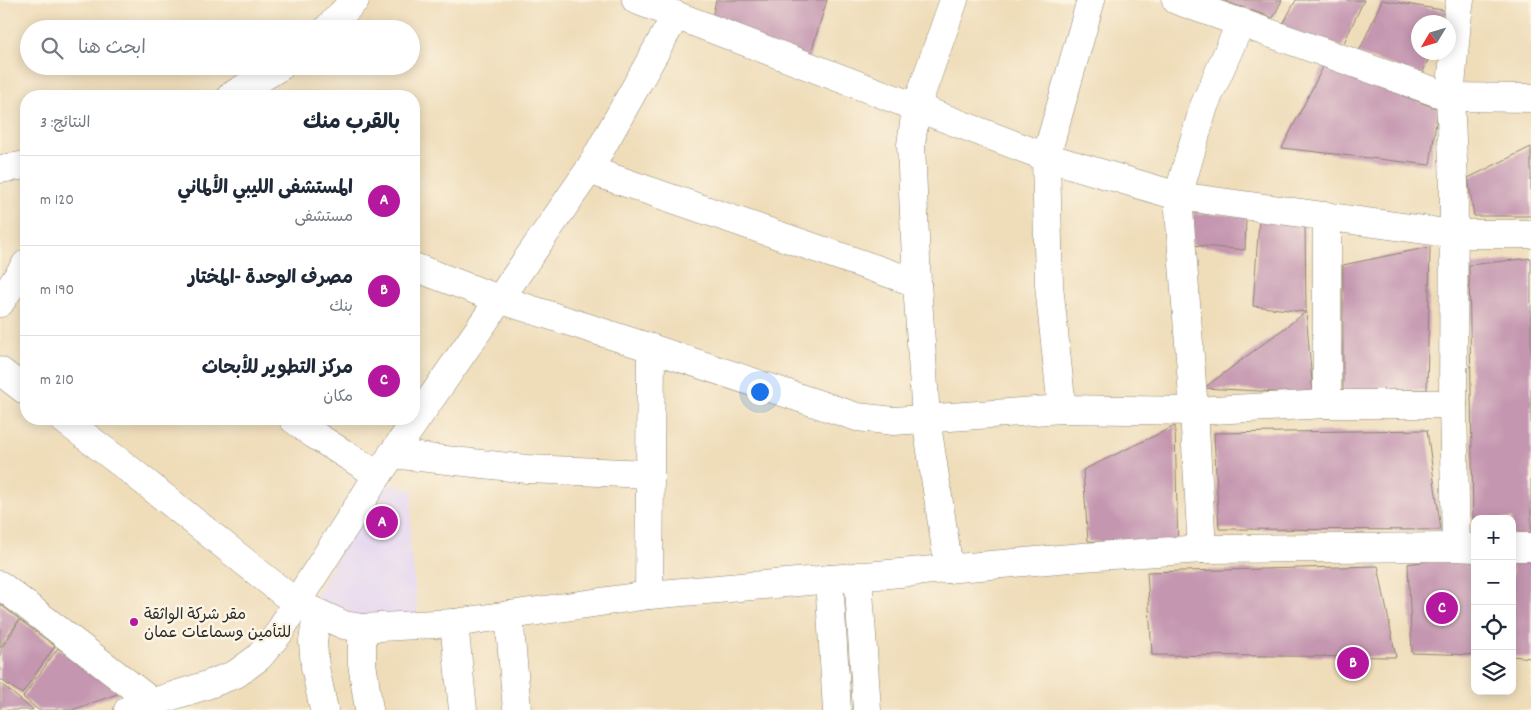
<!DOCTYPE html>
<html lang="ar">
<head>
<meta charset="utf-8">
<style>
  :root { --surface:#fff; --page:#f2f2f3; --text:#1f2937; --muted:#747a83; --line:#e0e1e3; --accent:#b5179e }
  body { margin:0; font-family:Dekko,"Playpen Sans Arabic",sans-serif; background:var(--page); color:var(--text); direction:rtl }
  .controls { position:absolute; right:15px; bottom:15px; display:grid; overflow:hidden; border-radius:10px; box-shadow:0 2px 12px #0003 }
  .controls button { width:45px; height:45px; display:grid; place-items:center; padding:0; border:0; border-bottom:1px solid var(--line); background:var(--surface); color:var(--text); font:25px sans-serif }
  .compass { position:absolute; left:1411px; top:15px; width:45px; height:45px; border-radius:50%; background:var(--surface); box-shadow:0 2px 12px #0003; rotate:232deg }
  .you { position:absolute; left:759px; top:391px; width:18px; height:18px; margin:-12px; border:4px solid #fff; border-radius:50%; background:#1a73e8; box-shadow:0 0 0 8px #1a73e833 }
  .badge { display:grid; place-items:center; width:32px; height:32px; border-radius:50%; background:var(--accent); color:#fff; font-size:16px; font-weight:700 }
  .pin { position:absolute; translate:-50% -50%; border:2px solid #fff; box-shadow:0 1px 5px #0006 }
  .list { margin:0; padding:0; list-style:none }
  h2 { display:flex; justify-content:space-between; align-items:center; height:65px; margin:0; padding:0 20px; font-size:21px }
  h2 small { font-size:16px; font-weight:400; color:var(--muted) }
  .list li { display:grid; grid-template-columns:32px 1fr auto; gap:15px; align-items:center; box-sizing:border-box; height:90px; padding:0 20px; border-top:1px solid var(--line) }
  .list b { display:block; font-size:19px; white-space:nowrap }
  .list p { margin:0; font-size:16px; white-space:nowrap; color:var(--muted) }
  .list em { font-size:16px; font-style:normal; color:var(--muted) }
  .icon { flex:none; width:28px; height:28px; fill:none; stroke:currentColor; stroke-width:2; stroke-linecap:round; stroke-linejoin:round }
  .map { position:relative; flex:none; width:1531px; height:710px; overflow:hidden; direction:ltr }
  .search { position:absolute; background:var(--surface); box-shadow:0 2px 12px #0003; left:20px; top:20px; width:400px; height:55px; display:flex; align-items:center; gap:12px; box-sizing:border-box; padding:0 18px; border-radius:28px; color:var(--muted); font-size:19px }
  .panel { position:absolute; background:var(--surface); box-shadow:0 2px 12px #0003; left:20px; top:90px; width:400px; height:335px; border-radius:20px; direction:rtl }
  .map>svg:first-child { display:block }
</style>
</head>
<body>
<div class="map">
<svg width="1531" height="710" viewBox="0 0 1531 710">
  <rect width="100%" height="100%" fill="#fcf5e5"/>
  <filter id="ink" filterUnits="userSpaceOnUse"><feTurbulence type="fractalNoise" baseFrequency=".02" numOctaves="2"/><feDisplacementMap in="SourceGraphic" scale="10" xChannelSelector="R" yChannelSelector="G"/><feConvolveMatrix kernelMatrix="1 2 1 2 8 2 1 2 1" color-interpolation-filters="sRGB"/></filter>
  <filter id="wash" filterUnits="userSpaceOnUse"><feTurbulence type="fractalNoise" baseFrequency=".0096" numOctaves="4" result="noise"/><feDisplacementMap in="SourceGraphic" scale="20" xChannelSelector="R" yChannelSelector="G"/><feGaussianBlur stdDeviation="1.12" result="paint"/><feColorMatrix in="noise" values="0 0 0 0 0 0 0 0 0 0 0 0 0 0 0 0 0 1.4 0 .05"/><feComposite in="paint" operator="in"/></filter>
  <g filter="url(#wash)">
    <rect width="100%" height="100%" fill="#efddba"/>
    <polygon fill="#e2d4f3" points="379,481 413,490 409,554 412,555 418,619 348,616 314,600"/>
    <g id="blocks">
      <g fill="#c496b0">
        <polygon points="716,0 827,0 807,66 711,22"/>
        <polygon points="1222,0 1282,0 1273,18"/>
        <polygon points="1296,0 1364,0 1342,47 1280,29"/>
        <polygon points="1382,0 1448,11 1443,22 1418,22 1418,52 1431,52 1422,75 1358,54"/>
        <polygon points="1324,65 1438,109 1430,165 1282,148"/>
        <polygon points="1531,147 1531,216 1474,216 1468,178"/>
        <polygon points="1193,213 1246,216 1245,250 1192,245"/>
        <polygon points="1259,220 1305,225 1306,312 1253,306"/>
        <polygon points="1430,247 1427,390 1343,391 1343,265"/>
        <polygon points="1531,258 1531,539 1512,541 1512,519 1473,519 1469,265"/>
        <polygon points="1306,312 1313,394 1204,388"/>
        <polygon points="1175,426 1178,550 1088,541 1083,470"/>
        <polygon points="1427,430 1441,530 1219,529 1214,433"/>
        <polygon points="1475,554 1475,655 1412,653 1408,564"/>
        <polygon points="1512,559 1531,559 1531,658 1512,656"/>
        <polygon points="1378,566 1396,657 1152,655 1147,572"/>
        <polygon points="0,604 19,619 0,648"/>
        <polygon points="20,620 55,646 22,694 0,679 0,651"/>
        <polygon points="58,648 120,693 72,710 38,710 23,697"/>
        <polygon points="0,683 33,710 0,710"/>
      </g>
    </g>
  </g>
  <g filter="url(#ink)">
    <use href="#blocks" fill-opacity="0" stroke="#8d8472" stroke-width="1"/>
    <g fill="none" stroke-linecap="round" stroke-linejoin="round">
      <defs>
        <g id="minor">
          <polyline points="636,0 1046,157 1178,196 1454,234 1531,234"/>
          <polyline points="1176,0 1450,97 1531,98"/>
          <polyline points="327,29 355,0"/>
          <polyline points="231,96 281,66"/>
          <polyline points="0,169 26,165"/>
          <polyline points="589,170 917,283"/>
          <polyline points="414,267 499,299 651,348 857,417 894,421 1062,409 1194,411 1327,404 1453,404"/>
          <polyline points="0,303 26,264"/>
          <polyline points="0,371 26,391"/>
          <polyline points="1327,404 1327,216"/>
          <polyline points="1062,409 1049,285 1046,157 1091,0"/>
          <polyline points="63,419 130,470 296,603 344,625 362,628 454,623 649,595 1082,557 1202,549 1456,547 1475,548"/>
          <polyline points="293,419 313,434 378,475"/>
          <polyline points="392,454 527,469 649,474"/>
          <polyline points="1456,547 1453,404 1454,182 1450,97 1457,21 1460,0"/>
          <polyline points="1512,547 1531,547"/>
          <polyline points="1202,549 1194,411 1178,196 1204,106 1241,22"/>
          <polyline points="949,569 926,418 917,283 911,145 916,108 954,0"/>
          <polyline points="858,576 867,710"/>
          <polyline points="829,579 837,710"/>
          <polyline points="0,585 152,702"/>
          <polyline points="649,595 651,348"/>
          <polyline points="317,613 313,642 315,667 324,710"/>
          <polyline points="509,615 517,710"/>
          <polyline points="454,623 463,710"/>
          <polyline points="362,628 362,663 369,710"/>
          <polyline points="128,710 207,685 236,674 259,657 279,633 296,603 378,475 589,170 676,15"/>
        </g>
      </defs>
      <use href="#minor" stroke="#8d8472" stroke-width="29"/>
      <use href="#minor" stroke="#fff" stroke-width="28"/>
    </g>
  </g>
  <circle fill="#b5179e" stroke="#fcf5e5" stroke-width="2" cx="134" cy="622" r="5"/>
  <g text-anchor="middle" stroke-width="5" stroke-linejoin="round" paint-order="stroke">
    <g font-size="16" fill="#2b2b2b" stroke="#fcf5e5" text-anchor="start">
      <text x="144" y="619">مقر شركة الواثقة<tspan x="144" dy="18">للتأمين وسماعات عمان</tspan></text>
    </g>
  </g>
</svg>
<div class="controls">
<button>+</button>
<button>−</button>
<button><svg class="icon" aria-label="locate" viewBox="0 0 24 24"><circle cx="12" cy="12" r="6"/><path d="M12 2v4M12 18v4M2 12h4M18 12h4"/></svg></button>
<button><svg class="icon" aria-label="layers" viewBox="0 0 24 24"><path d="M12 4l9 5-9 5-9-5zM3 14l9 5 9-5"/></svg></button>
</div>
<svg class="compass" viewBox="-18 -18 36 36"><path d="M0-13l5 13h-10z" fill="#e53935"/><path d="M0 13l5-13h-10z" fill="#747a83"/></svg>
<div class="you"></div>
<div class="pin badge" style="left:382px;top:522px">A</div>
<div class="pin badge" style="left:1353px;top:663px">B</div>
<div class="pin badge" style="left:1442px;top:608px">C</div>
<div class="search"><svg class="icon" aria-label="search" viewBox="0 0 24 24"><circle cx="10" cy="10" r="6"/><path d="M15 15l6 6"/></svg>ابحث هنا</div>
<section class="panel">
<h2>بالقرب منك<small>النتائج: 3</small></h2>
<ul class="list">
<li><span class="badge">A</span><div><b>المستشفى الليبي الألماني</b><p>مستشفى</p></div><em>120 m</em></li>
<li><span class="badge">B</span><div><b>مصرف الوحدة -المختار</b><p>بنك</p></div><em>190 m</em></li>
<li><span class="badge">C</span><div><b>مركز التطوير للأبحاث</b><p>مكان</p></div><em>210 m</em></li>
</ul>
</section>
</div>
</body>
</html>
